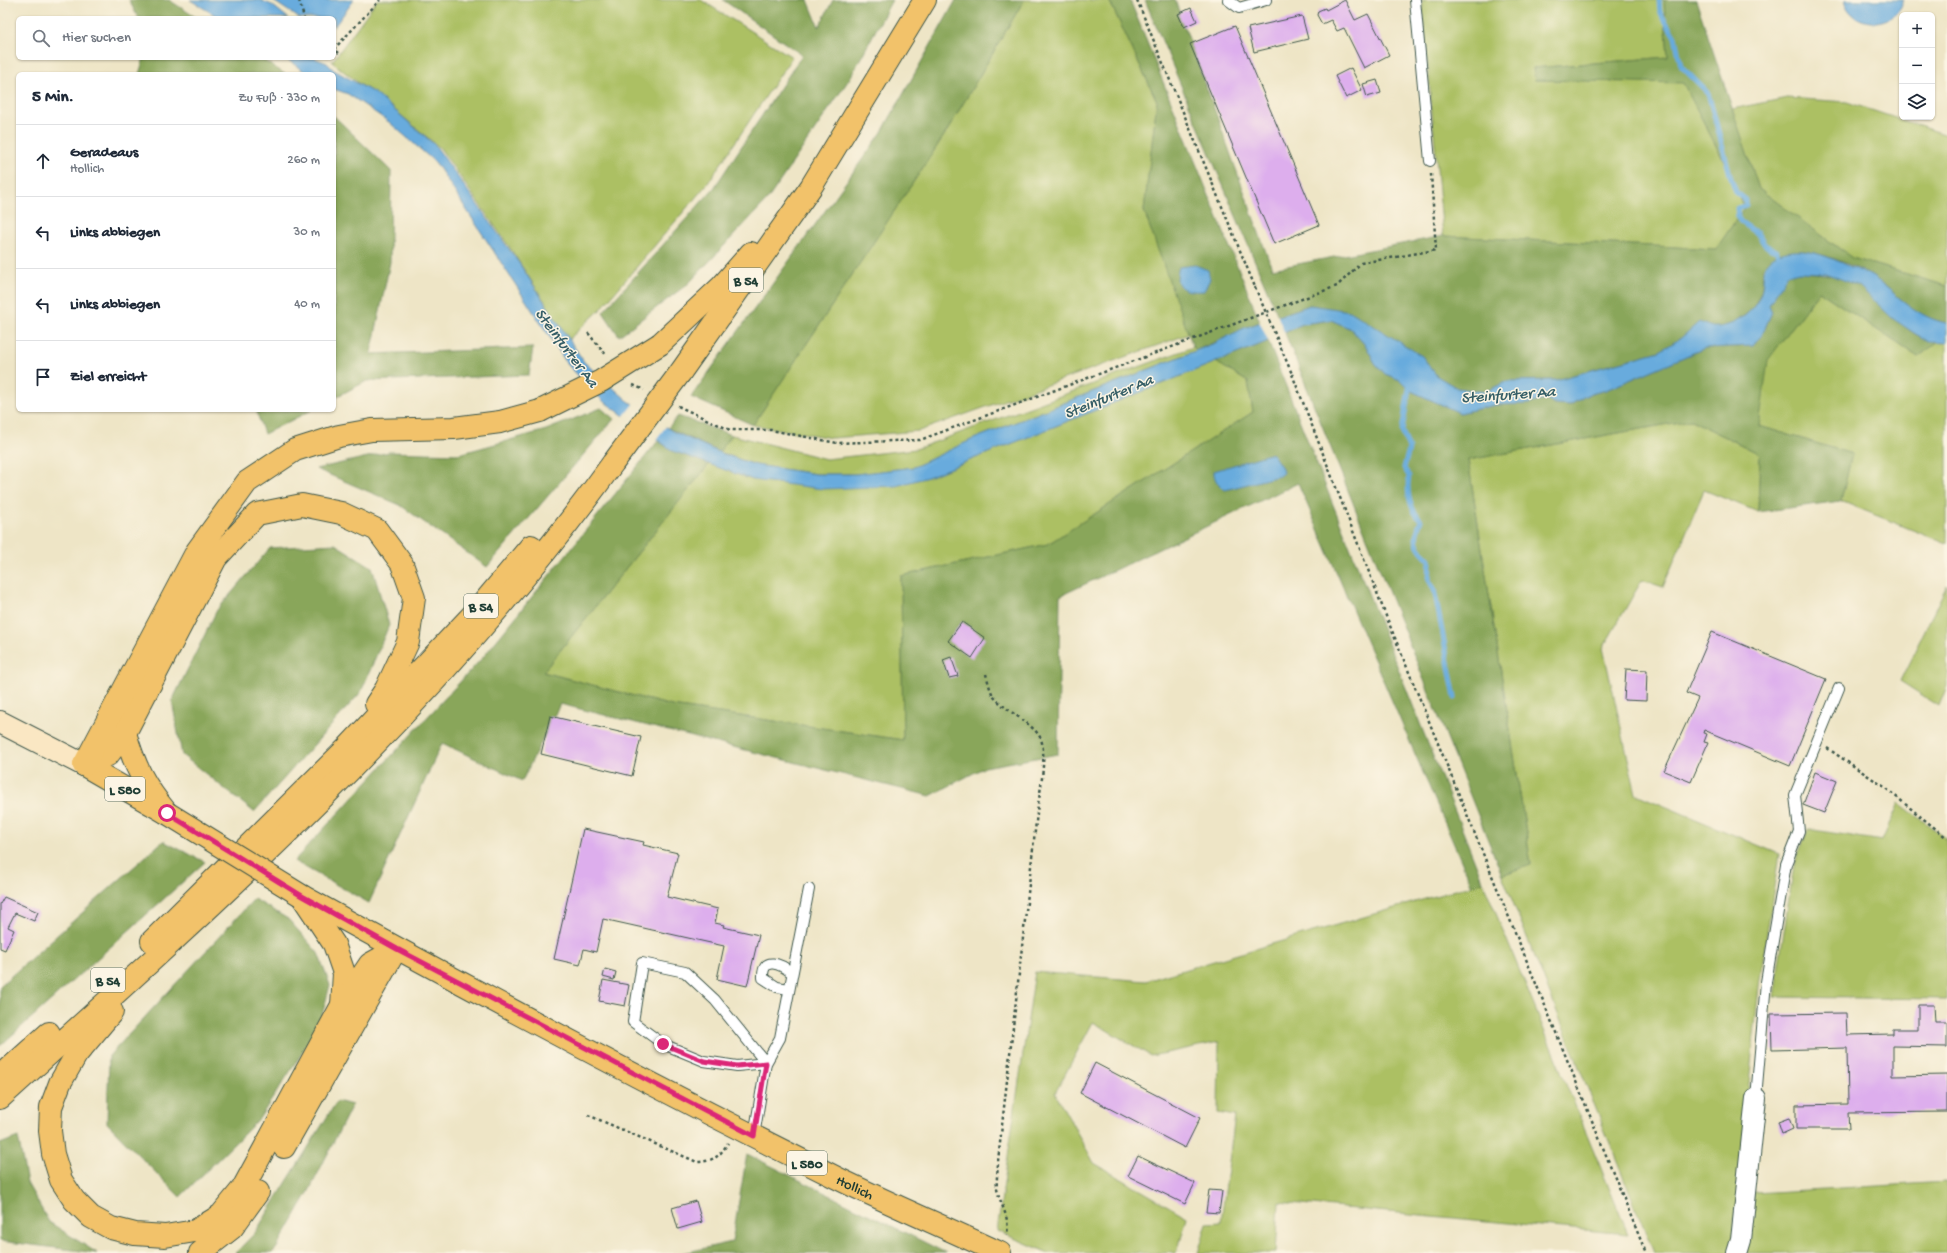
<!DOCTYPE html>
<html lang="de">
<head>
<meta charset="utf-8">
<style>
  :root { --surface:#fff; --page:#f2f2f3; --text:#1f2937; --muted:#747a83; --line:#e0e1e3 }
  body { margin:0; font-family:"Gochi Hand",sans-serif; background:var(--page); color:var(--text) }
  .controls { position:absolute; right:12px; top:12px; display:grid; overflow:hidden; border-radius:6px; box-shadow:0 1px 3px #0004 }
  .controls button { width:36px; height:36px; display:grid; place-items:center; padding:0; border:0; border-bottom:1px solid var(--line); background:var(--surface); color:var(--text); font:20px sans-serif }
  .stop { position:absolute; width:12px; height:12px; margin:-9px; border:3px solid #db2777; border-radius:50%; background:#fff }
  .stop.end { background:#db2777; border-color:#fff; box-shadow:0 1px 4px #0008 }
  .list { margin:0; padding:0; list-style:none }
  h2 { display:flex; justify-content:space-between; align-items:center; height:52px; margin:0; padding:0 16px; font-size:17px }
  h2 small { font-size:13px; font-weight:400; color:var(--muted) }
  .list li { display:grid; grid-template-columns:26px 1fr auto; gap:12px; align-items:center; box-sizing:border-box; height:72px; padding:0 16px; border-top:1px solid var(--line) }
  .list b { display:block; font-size:15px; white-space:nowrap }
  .list p { margin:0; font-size:13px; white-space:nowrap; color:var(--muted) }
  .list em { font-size:13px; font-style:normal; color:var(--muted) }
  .icon { flex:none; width:22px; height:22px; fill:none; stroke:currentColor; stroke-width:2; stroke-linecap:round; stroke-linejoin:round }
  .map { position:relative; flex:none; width:1947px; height:1253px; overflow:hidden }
  .search { position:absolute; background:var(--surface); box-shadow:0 1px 3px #0004; left:16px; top:16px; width:320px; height:44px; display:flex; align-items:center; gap:10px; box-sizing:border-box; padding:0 14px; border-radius:6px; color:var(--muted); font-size:15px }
  .panel { position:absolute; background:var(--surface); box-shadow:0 1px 3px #0004; left:16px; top:72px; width:320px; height:340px; border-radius:6px }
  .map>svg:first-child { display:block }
</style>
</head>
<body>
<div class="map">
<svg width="1947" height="1253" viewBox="0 0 1947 1253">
  <rect width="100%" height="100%" fill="#fcf5e5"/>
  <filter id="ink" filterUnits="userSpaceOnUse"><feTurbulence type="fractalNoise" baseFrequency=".025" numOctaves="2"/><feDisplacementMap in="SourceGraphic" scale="8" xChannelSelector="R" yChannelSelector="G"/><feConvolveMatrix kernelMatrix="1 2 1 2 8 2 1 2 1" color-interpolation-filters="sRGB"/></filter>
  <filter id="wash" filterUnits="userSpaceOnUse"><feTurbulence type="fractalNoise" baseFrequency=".012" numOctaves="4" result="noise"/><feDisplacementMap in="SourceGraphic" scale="16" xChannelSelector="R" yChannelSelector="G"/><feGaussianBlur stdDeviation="0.9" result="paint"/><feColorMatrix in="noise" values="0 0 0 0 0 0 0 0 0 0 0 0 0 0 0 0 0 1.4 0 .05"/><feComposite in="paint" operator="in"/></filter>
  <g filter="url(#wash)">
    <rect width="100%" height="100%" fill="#eee5c6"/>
    <g fill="#acc064" stroke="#667e4c">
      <polygon points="377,0 701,0 792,57 708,183 600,310 569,339 508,245 440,148 376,94 361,85 332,62"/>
      <polygon points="1024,0 1109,0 1157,101 1144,211 1189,334 919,431 832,438 753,425 947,131"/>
      <polygon points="1422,0 1664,0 1668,57 1533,68 1535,80 1683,82 1725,163 1744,209 1716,249 1443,236"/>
      <polygon points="1787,98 1847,102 1947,135 1947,286 1852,258 1759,189 1732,109"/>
      <polygon points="1819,291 1918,357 1938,342 1947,343 1947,544 1841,501 1852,454 1759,426 1767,360"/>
      <polygon points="1193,347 1197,350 971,440 914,467 856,474 816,474 756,465 719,452 732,435 826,459 916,449"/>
      <polygon points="1216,362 1248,382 1253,412 1048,544 901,576 903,740 672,706 543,672 709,464 753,480 928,477"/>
      <polygon points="1691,420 1760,454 1758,512 1704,490 1663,587 1642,580 1603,648 1636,794 1779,854 1759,986 1733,1239 1729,1253 1654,1253 1502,875 1531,864 1468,460"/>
      <polygon points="1947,585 1947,686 1939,706 1900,681"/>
      <polygon points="1899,803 1947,839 1947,999 1774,997 1794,865 1808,829 1882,841"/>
      <polygon points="1483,882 1628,1234 1279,1202 1276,1253 1198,1253 1207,1223 1221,1222 1235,1116 1218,1113 1219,1042 1151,1056 1093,1022 1055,1093 1094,1163 1187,1217 1177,1253 1049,1253 997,1231 1035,972 1146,981"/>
      <polygon points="1947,1182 1947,1253 1746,1253 1754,1193"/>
    </g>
    <g fill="#89a65a" stroke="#547247">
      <polygon points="129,0 169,0 197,18 138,18"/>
      <polygon points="723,0 808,0 819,27 833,0 892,0 850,78 768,199 689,283 619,336 603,312 714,188 802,55"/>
      <polygon points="956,0 1024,0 947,131 753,425 691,397 882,132"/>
      <polygon points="1109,0 1130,0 1260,322 1197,350 1193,347 1144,211 1157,101"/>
      <path d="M1145,0H1175L1272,269L1443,236L1716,249L1744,208L1725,163L1683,83L1535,80L1533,68L1668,57L1664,0H1696L1759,189L1852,258L1947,286V323C1915,318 1897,293 1873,277C1859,267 1816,250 1799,251C1790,252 1772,264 1763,268L1762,290L1752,310L1731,325L1715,328L1699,323L1681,338L1660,351L1556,380L1507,381L1486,392L1457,388L1437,376L1422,356L1310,305L1278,316Z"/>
      <polygon points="144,58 260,58 285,74 139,74"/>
      <polygon points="334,116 391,171 390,262 371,354 533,348 529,375 367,381 334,398"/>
      <path d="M1799,272C1819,273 1841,275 1859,286C1884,301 1907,340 1938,342L1918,357L1819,291L1768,360L1759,426L1852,454L1841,501L1758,512L1760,454L1691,420L1468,460L1531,865L1502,875L1285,333L1302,324L1331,320L1351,329L1366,346L1375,363L1385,374L1400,380L1411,391L1460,413L1495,405L1529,404L1546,399L1555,404L1570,405L1587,395L1606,390L1705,348L1753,346L1762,335L1772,312L1769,305L1787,274Z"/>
      <polygon points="1268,341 1483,882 1472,886 1298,483 1060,596 1058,754 985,767 930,796 560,704 522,781 442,743 369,903 294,861 484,656 658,441 673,451 709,464 543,672 672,706 903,740 901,576 1048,544 1253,412 1248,382 1216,362"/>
      <polygon points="601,408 614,419 487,567 400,505 316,469 389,452 459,454 546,430"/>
      <polygon points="256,410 312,410 264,434"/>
      <polygon points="678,416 732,435 719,452 668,428"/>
      <polygon points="335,544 372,567 389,625 361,692 254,812 182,755 172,701 217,610 270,548"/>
      <polygon points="163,841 205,862 0,1046 0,986"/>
      <polygon points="254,899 288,919 318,953 330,985 319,1027 259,1119 180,1197 107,1123 109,1056"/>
      <polygon points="337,1101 352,1105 308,1193 276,1249 272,1253 235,1253 255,1233"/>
      <polygon points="18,1137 27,1183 49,1222 97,1253 0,1241 0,1144"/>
      <polygon points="747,1154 946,1253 683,1253 732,1242"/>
    </g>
    <g fill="#68abdd" stroke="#447488">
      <polygon points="190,0 260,0 272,5 288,18 220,18"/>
      <polygon points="272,0 354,0 334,27 334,18 299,18"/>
      <path d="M1844,0H1904C1895,29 1852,30 1844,0Z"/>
      <path d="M285,58H314L327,63L334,70L376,94L435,145L519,263L584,362L627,400L672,431L723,454L756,465L816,474H856L914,467L971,440L1215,343L1244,328L1310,305L1350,311L1422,356L1437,376L1457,388L1485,392L1507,381L1556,380L1660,351L1681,338L1699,322C1705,324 1711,328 1717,327C1737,326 1758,309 1762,289C1765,274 1760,260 1779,254C1804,245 1829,257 1851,267C1858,270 1867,273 1873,277C1897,294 1917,318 1947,323V343L1929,342L1914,333L1892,318L1859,286L1825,273L1799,272L1787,275L1769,305L1772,312L1762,335L1753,346L1705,348L1606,390L1587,395L1570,405L1555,404L1546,399L1529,404L1495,405L1460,413L1411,391L1400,380L1385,374L1375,363L1366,346L1351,329L1331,320L1302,324L1264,343L928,477L896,486L823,489L753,480L673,451L602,400L568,365L436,163L389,122L348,94L334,89V74H308Z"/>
      <path d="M1195,265L1208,270L1210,279L1204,291C1186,292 1172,290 1179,267Z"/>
      <path d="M1272,453L1282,468L1283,473L1279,476L1225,490C1219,487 1213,478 1214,471Z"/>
    </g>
    <g fill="#eee5c6">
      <polygon points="1277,314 1285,334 1269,342 1259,321"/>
      <polygon points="634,403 667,425 655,441 623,417"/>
    </g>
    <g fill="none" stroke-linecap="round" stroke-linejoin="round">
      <g stroke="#68abdd" stroke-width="5">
        <polyline points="1659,0 1660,12 1675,37 1681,66 1708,93 1731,178 1736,192 1746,200 1746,205 1737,208 1738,218 1741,222 1757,233 1765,245 1777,252 1779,261"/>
        <path d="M1410,383L1402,431L1409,449L1404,468L1409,476C1406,491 1410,510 1421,520C1413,542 1414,544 1430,560L1429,580L1434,589L1455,698"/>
      </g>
    </g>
    <g id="blocks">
      <g fill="#ddaeed">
        <polygon points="1345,0 1355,20 1368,14 1389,55 1364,68 1344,28 1337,31 1331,20 1322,24 1317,15 1318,11 1325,8 1326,10"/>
        <polygon points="1191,8 1197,21 1184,27 1178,14"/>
        <polygon points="1302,16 1308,39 1254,52 1248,28"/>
        <polygon points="1235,26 1319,225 1274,244 1190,44"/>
        <polygon points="1351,68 1362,90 1346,98 1335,76"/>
        <polygon points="1377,80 1381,93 1367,97 1363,84"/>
        <polygon points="962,622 985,638 972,658 948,641"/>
        <polygon points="1712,632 1826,679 1790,766 1704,730 1703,733 1707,734 1704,742 1708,743 1691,782 1664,771 1698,698 1686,693"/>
        <polygon points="951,657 958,676 949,678 943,660"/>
        <polygon points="1626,669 1647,670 1646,701 1624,700"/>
        <polygon points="550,716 641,737 632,776 541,754"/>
        <polygon points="1815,772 1837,781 1824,813 1803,805"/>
        <polygon points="583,829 644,842 643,845 678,853 667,897 718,909 715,923 724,925 723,927 759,935 747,986 717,979 724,946 603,919 596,952 584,949 580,965 554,959"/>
        <polygon points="4,897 38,912 34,921 15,913 8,927 14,930 5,950 0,948 0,904"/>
        <polygon points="605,969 616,972 614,980 603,977"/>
        <polygon points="603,980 629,985 625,1006 599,1001"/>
        <polygon points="1918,1005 1934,1005 1935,1022 1947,1022 1947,1047 1893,1046 1893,1076 1947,1075 1947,1112 1848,1113 1849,1129 1796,1129 1796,1105 1848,1104 1847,1048 1772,1050 1771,1014 1846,1013 1847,1035 1893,1034 1893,1029 1918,1029"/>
        <polygon points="1095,1063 1200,1118 1185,1148 1080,1093"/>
        <polygon points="1789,1118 1793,1129 1782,1134 1778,1122"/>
        <polygon points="1138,1156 1195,1183 1185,1204 1128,1176"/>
        <polygon points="1209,1190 1222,1191 1219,1213 1206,1212"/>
        <polygon points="696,1201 702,1222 678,1229 672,1208"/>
      </g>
    </g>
  </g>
  <g filter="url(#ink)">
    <use href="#blocks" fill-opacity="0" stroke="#3e564a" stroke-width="1"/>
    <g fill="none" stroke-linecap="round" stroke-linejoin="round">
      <defs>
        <g id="service">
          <polyline points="1228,0 1239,8 1266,0"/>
          <polyline points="1415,0 1430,161"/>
          <path d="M789,989L777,987L763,978C762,955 781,964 792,973"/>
          <polyline points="1756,1098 1766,982 1786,864 1799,831 1795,795 1839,688"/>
          <polyline points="754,1136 766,1063 715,1000 685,972 642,963 633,1022 663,1044 704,1061 737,1066 766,1063 780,1038 809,889"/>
        </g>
        <polyline id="minor" points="1737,1253 1741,1240 1756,1098"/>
        <polyline id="secondary" points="0,722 84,765"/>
        <g id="primary">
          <polyline points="84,765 167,813"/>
          <path id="s1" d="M302,896C479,994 658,1089 839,1179C892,1205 947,1228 1000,1253"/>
        </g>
        <g id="trunk">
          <polyline points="660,344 722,286 751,253"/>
          <polyline points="680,373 811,187 925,0"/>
          <path d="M125,733C135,767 144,785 167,813"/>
          <polyline points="84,765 108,755 125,733 216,558 257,514 302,505 341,513 377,530 402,564 414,598 408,642 386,689 376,704"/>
          <polyline points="84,765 197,551 247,482 295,450 339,436 372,430 454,428 500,422 540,411"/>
          <polyline points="302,896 334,944 344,973 342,1006"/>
          <polyline points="152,941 347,748 479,608 531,546"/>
          <polyline points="112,1012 76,1055 60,1083 51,1107 50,1131 53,1154 61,1180 74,1200 91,1217 111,1228 135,1234 165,1236 195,1231 221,1215 243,1188 341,1007 370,964 397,949"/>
          <polyline points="0,1077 49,1033"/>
          <path d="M0,1098C219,901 440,703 613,463"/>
          <polyline points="284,1147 396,949"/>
          <polyline points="200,1253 232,1228 258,1192"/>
        </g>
      </defs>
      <use href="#service" stroke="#3e564a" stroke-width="12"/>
      <use href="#minor" stroke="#3e564a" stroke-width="22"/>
      <use href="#secondary" stroke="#3e564a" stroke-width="24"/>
      <use href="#primary" stroke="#3e564a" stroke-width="24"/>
      <use href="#trunk" stroke="#3e564a" stroke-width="24"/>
      <g stroke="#3e564a" stroke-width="2.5" stroke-dasharray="3 3" stroke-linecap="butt">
        <polyline points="299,0 304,18"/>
        <polyline points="1137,0 1255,287"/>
        <polyline points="339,53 334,49 380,0"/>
        <polyline points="588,333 607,356"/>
        <polyline points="1292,374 1386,616 1646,1253"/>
        <polyline points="633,385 644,390"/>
        <polyline points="678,406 730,430 771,430 837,443 920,440 1337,286 1361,263 1436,250 1431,174"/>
        <path d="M986,674C988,681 990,691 994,697C1006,711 1033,724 1040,737C1047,750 1041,789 1038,804L998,1161C998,1170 996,1181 997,1189C1001,1207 1010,1216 1007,1235"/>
        <polyline points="1827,748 1883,786 1947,838"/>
        <path d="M588,1115L697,1162C714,1161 719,1157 728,1143"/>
      </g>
      <use href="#service" stroke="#fff" stroke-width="10"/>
      <use href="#minor" stroke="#fff" stroke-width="20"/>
      <use href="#secondary" stroke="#fae7c3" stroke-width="22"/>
      <use href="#primary" stroke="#f2c26a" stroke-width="22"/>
      <use href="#trunk" stroke="#f2c26a" stroke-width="22"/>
      <defs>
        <polyline id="primary-bridge" points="167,813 302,896"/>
        <g id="trunk-bridge">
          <polyline points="540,411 601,381 660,344"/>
          <polyline points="613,463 680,373"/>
        </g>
      </defs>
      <use href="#primary-bridge" stroke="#3e564a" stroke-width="24" stroke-linecap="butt"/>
      <use href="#trunk-bridge" stroke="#3e564a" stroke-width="24" stroke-linecap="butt"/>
      <polyline stroke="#3e564a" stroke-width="2.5" stroke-dasharray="3 3" stroke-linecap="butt" points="1255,287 1292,374"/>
      <use href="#primary-bridge" stroke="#f2c26a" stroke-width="22"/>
      <use href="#trunk-bridge" stroke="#f2c26a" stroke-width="22"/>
    </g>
  </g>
  <g fill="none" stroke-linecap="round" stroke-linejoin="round" filter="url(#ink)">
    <polyline stroke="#db2777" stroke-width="5" points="167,813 302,896 397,949 754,1136 766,1063 737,1066 704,1061 663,1044"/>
  </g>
  <g text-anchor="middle" stroke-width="3" stroke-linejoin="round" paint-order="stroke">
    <g fill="#fcf5e5" stroke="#617469" stroke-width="1">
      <rect x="729" y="268" width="34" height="24" rx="3"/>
      <rect x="464" y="594" width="34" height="24" rx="3"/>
      <rect x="105" y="777" width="40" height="24" rx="3"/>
      <rect x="91" y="968" width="34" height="24" rx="3"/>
      <rect x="787" y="1151" width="40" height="24" rx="3"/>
    </g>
    <g font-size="14" font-weight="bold" fill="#1f3d34">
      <text x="746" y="285">B 54</text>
      <text x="481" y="611">B 54</text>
      <text x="125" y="794">L 580</text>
      <text x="108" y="985">B 54</text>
      <text x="807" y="1168">L 580</text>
    </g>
    <g font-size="15" fill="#1f3d34" stroke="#fcf5e5">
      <text dy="5" stroke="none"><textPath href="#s1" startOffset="625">Hollich</textPath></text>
    </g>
    <g font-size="16" font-style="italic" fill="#355e67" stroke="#fcf5e5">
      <text transform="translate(568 347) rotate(53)" y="6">Steinfurter Aa</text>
      <text transform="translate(1508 393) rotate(-4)" y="6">Steinfurter Aa</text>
      <text transform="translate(1108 395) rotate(-22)" y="6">Steinfurter Aa</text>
    </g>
  </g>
</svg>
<div class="controls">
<button>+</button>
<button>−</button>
<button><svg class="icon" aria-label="layers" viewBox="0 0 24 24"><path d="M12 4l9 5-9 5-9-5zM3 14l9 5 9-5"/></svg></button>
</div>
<div class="stop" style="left:167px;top:813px"></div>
<div class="stop end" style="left:663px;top:1044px"></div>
<div class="search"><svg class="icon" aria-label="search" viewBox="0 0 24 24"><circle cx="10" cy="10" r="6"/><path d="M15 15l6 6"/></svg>Hier suchen</div>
<section class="panel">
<h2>5 Min.<small>Zu Fuß · 330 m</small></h2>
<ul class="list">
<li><svg class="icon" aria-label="ahead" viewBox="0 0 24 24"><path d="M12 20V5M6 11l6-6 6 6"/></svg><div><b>Geradeaus</b><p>Hollich</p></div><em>260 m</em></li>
<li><svg class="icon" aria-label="left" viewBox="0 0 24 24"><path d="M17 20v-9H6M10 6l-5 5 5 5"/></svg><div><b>Links abbiegen</b></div><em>30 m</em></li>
<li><svg class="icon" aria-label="left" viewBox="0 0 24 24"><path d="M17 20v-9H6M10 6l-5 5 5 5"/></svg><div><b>Links abbiegen</b></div><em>40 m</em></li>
<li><svg class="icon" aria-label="arrive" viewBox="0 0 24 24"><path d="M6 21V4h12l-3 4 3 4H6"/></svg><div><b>Ziel erreicht</b></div></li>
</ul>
</section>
</div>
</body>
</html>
